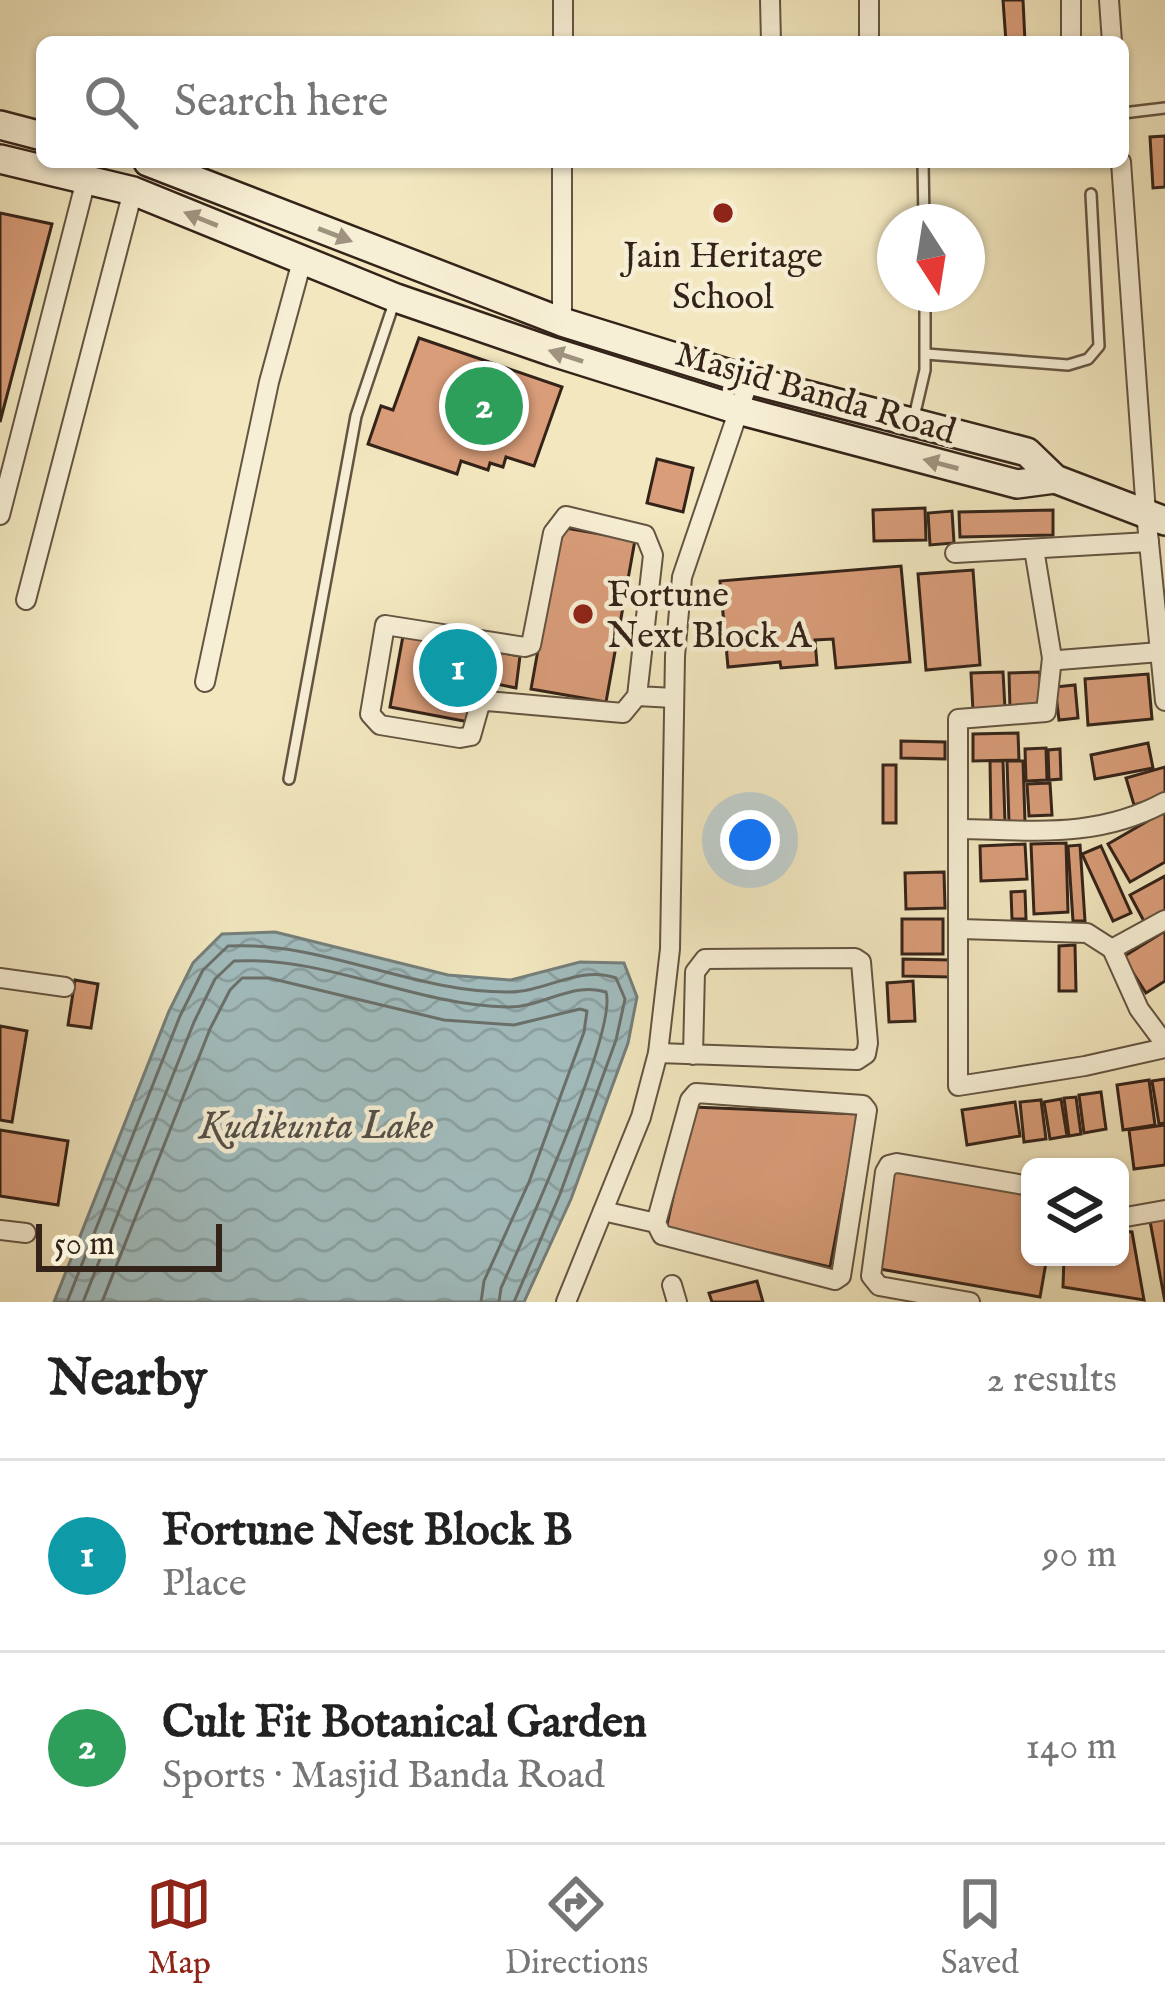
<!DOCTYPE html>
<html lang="en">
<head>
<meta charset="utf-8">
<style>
  :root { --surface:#fff; --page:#f2f2f2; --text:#222; --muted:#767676; --line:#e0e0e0; --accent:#8f2418 }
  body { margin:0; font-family:"IM FELL English",serif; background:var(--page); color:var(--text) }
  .controls { position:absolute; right:36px; bottom:36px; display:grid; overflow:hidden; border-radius:18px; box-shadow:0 3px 9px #0004 }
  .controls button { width:108px; height:108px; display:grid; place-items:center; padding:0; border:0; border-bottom:3px solid var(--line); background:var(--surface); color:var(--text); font:60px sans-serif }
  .compass { position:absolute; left:877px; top:204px; width:108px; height:108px; border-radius:50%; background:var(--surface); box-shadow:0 3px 9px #0004; rotate:168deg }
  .scale { position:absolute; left:36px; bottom:30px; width:186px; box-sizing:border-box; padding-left:12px; border:6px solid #342319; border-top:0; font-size:33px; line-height:42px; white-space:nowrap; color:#342319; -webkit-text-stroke:9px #f7efd5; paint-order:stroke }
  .you { position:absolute; left:750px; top:840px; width:42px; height:42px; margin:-30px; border:9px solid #fff; border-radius:50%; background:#1a73e8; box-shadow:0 0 0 18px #1a73e833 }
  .badge { display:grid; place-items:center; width:78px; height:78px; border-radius:50%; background:var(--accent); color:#fff; font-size:39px; font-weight:700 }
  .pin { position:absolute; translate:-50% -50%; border:6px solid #fff; box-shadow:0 3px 12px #0006 }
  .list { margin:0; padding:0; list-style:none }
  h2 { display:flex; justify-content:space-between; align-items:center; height:156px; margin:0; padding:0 48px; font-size:51px }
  h2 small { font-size:39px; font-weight:400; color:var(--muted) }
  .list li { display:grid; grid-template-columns:78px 1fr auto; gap:36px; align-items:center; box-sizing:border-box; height:192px; padding:0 48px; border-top:3px solid var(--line) }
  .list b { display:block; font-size:45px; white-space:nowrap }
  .list p { margin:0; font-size:39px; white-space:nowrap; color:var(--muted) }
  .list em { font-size:39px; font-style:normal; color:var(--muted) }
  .icon { flex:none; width:66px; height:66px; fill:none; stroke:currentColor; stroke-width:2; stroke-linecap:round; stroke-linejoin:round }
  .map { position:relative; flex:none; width:1165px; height:1302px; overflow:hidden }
  .search { position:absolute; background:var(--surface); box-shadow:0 3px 9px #0004; left:36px; right:36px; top:36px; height:132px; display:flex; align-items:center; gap:30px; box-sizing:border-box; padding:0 42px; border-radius:18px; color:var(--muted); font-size:45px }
  .sheet { height:540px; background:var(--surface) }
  nav { display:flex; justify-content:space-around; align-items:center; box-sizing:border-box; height:168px; border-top:3px solid var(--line); background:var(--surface); font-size:33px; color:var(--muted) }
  nav a { display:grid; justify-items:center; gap:6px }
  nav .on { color:var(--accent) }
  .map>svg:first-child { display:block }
</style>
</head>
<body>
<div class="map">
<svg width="1165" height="1302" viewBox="0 0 1165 1302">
  <defs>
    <pattern id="water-waves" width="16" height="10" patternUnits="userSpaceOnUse" patternTransform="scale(3)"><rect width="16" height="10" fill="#a1bcbd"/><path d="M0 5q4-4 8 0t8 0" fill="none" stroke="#8ba1a2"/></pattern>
  </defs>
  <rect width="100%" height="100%" fill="#f2e7bf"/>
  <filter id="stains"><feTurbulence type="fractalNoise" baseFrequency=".00167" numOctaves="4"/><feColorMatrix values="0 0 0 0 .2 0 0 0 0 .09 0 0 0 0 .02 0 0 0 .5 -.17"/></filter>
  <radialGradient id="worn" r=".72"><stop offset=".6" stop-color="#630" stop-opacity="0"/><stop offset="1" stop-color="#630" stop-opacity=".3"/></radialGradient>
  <polygon fill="url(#water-waves)" stroke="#757f7b" stroke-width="3" points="275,932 448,975 511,980 580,962 624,963 637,997 628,1043 571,1199 524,1302 54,1302 169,1011 193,963 222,934"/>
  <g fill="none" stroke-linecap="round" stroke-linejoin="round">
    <g stroke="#6a706b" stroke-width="3">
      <path d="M67,1302L180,1016L203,970L228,946C324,941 413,993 509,992C546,992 579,965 616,978L625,999L616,1040L560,1194L514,1302"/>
      <path d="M83,1302L194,1022L215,979L234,961C327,956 414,1005 507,1007C541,1008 574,981 606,992C618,1031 522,1241 501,1288L499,1302"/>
      <polyline points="102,1302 210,1029 230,990 242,978 269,978 444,1020 514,1025 580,1009 587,1011 584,1032 529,1182 484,1281 481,1302"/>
    </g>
  </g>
  <g fill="#d99d79" stroke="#342319" stroke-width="3">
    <polygon points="1003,0 1023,0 1025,42 1006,42"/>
    <polygon points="1165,136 1165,187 1153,188 1150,137"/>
    <polygon points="0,213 52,224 0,422"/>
    <polygon points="419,338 562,387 534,466 506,457 503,467 490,463 488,470 461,461 457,474 368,444 381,406 393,410"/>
    <polygon points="657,459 693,468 683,512 647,503"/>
    <polygon points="925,508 926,540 874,541 873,510"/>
    <polygon points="1053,510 1053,535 960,537 959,512"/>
    <polygon points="952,511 954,543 930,545 928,513"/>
    <polygon points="560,527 635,540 606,702 531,689"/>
    <polygon points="901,566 910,662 836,668 833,639 815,640 817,665 781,668 780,662 728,667 720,581"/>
    <polygon points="973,570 980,665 926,670 918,574"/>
    <polygon points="403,636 520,656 516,688 477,680 469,722 390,707"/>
    <polygon points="1003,672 1005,709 973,711 971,673"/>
    <polygon points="1040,672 1040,709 1010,709 1009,673"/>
    <polygon points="1148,674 1152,719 1088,725 1085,679"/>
    <polygon points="1075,685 1078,718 1059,720 1055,687"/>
    <polygon points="1018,733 1019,760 973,761 973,734"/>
    <polygon points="901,741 945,742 945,759 901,758"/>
    <polygon points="1148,743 1153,768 1095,779 1091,755"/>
    <polygon points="1046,748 1047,780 1026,781 1025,749"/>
    <polygon points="1060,749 1061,779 1049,780 1048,750"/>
    <polygon points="990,761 1003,761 1005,823 991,823"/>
    <polygon points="1007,761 1023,761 1025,822 1009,823"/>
    <rect x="883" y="765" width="13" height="58"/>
    <polygon points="1165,767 1165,796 1134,805 1126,778"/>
    <polygon points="1050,783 1052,815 1029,816 1027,784"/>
    <polygon points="1165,811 1165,862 1130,882 1108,844"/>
    <polygon points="1066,843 1068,912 1034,914 1031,844"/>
    <polygon points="1025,844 1027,879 981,881 980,846"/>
    <polygon points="1080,845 1085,921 1073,921 1068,846"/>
    <polygon points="1101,846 1131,913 1113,921 1082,854"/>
    <polygon points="944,872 945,908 906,909 905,873"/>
    <polygon points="1165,876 1165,915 1146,925 1130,895"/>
    <polygon points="1025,891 1026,919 1012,919 1011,892"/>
    <rect x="902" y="919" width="41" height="35"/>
    <polygon points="1165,931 1165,981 1146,993 1123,957"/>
    <polygon points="1075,945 1076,991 1059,991 1059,946"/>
    <polygon points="903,959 950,960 950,977 903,976"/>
    <polygon points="75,980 98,984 91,1028 68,1025"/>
    <polygon points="913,981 915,1021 889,1022 887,983"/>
    <polygon points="0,1026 27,1031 12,1122 0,1120"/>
    <polygon points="1165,1079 1165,1123 1159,1124 1152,1081"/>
    <polygon points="1149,1080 1155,1125 1123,1130 1117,1085"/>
    <polygon points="1101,1092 1106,1129 1084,1133 1079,1095"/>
    <polygon points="1076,1097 1081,1134 1069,1136 1064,1098"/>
    <polygon points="1061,1099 1067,1136 1050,1139 1044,1102"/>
    <polygon points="1041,1100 1046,1139 1024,1142 1020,1102"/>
    <polygon points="1015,1102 1020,1136 967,1145 962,1110"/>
    <polygon points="693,1107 859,1114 830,1267 666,1229"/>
    <polygon points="1165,1125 1165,1165 1134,1169 1129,1130"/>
    <polygon points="0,1130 68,1141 58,1205 0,1196"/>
    <polygon points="892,1166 1030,1191 1030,1257 1047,1257 1040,1297 874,1268"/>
    <polygon points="1165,1217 1165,1302 1150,1221"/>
    <polygon points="1120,1231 1132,1232 1144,1300 1063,1287 1064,1257 1120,1257"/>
    <polygon points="757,1281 763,1302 712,1302 709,1293"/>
  </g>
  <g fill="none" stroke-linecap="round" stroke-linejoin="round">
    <defs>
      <g id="lane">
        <polyline points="1123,113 1165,108"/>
        <polyline points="923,162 924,222"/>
        <polyline points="926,354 1068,365 1088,359 1099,346 1091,194"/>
        <polyline points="914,417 925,370 925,294"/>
        <polyline points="289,779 356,416 394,303"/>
      </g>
      <g id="street">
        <polyline points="770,0 771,42"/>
        <polyline points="869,0 869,42"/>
        <polyline points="1071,0 1071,42"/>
        <polyline points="1109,0 1112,42"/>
        <polyline points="563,42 563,0"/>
        <polyline points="1121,162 1146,513 1165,701"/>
        <polyline points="562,322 562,162"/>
        <polyline points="0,515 86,180"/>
        <polyline points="1034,549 1052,658 1059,660 1160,652"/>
        <polyline points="955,553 1149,542"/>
        <polyline points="26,600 133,191"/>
        <polyline points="1052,658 1046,712 958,719 958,1086 1085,1066 1165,1048"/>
        <polyline points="205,682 269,382 302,261"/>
        <polyline points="637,696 653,555 645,535 566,516 553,533 531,645 525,647 385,625 370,714 380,725 460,738 471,736 480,704 487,701 623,713 637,696 674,698"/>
        <path d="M958,829C1033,830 1097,839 1165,802"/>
        <polyline points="960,929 1087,933 1112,949 1139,1009 1165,1044"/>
        <polyline points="1112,949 1165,920"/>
        <polyline points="0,978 65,987"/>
        <polyline points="658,1053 857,1060 866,1054 868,1043 861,962 855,958 705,959 695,972 693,1055"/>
        <polyline points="603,1211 656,1223 662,1235 835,1280 841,1276 867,1110 863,1105 696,1093 690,1100 656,1223"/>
        <polyline points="1120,1218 1165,1210"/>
        <polyline points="0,1230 26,1233"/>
        <polyline points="672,1285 677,1302"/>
        <polyline points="566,1302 641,1117 658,1053 670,949 675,656 682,577 749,380"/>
        <polyline points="970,1302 879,1286 871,1276 885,1172 889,1165 897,1163 1030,1186"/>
      </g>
      <g id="secondary">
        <polyline points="0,125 42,136"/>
        <polyline points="0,159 133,191 396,298 553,352 738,410 1017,484 1055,479"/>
        <polyline points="148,162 562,322 749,380 1027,452 1055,479 1165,521"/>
      </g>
    </defs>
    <use href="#lane" stroke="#645442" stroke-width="14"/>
    <use href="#street" stroke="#645442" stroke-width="22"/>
    <use href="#secondary" stroke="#342319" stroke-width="32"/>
    <use href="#lane" stroke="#f7efd5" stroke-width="9"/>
    <use href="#street" stroke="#f7efd5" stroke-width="18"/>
    <use href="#secondary" stroke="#f7efd5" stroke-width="27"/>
  </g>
  <defs><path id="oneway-solid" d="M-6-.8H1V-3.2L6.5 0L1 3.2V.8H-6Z" transform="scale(3)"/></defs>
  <g fill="#9f9380">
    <use href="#oneway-solid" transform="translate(201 219) rotate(-158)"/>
    <use href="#oneway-solid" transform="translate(335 235) rotate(21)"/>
    <use href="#oneway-solid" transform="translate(566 356) rotate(-162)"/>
    <use href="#oneway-solid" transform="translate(941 464) rotate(-165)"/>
  </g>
  <g fill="#8f2418" stroke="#f7efd5" stroke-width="4.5">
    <circle cx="723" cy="213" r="12"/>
    <circle cx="583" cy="614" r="12"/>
  </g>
  <g text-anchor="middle" stroke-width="9" stroke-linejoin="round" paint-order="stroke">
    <g font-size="36" fill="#342319" stroke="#f7efd5">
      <text x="723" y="267">Jain Heritage<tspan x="723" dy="41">School</tspan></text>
      <text x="607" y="606" text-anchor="start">Fortune<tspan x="607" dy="41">Next Block A</tspan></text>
    </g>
    <g font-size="36" fill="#342319" stroke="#f7efd5">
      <text transform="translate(816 391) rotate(16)" y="13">Masjid Banda Road</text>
    </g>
    <g font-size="39" font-style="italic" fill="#55514a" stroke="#f7efd5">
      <text x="316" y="1138">Kudikunta Lake</text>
    </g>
  </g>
  <rect width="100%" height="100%" filter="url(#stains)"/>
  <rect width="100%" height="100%" fill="url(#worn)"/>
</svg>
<div class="controls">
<button><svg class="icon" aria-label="layers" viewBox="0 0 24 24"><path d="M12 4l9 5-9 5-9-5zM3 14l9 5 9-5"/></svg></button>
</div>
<svg class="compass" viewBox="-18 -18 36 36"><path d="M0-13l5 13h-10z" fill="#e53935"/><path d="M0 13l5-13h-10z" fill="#767676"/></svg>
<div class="scale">50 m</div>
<div class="you"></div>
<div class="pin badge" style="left:458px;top:668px;background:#0f9aa8">1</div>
<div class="pin badge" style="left:484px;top:406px;background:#2e9e5b">2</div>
<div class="search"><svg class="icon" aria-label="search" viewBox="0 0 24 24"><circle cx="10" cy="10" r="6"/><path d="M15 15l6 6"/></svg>Search here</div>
</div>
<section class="sheet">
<h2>Nearby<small>2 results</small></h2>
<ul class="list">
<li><span class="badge" style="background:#0f9aa8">1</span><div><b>Fortune Nest Block B</b><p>Place</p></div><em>90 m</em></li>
<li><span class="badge" style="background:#2e9e5b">2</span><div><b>Cult Fit Botanical Garden</b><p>Sports · Masjid Banda Road</p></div><em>140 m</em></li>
</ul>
</section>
<nav>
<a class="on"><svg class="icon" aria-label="map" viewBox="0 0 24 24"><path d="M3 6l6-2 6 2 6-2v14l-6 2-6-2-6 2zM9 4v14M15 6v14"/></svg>Map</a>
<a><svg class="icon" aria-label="directions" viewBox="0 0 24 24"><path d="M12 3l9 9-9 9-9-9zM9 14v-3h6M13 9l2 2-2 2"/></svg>Directions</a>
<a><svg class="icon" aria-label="saved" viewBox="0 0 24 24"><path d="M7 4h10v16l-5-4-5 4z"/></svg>Saved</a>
</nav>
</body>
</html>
